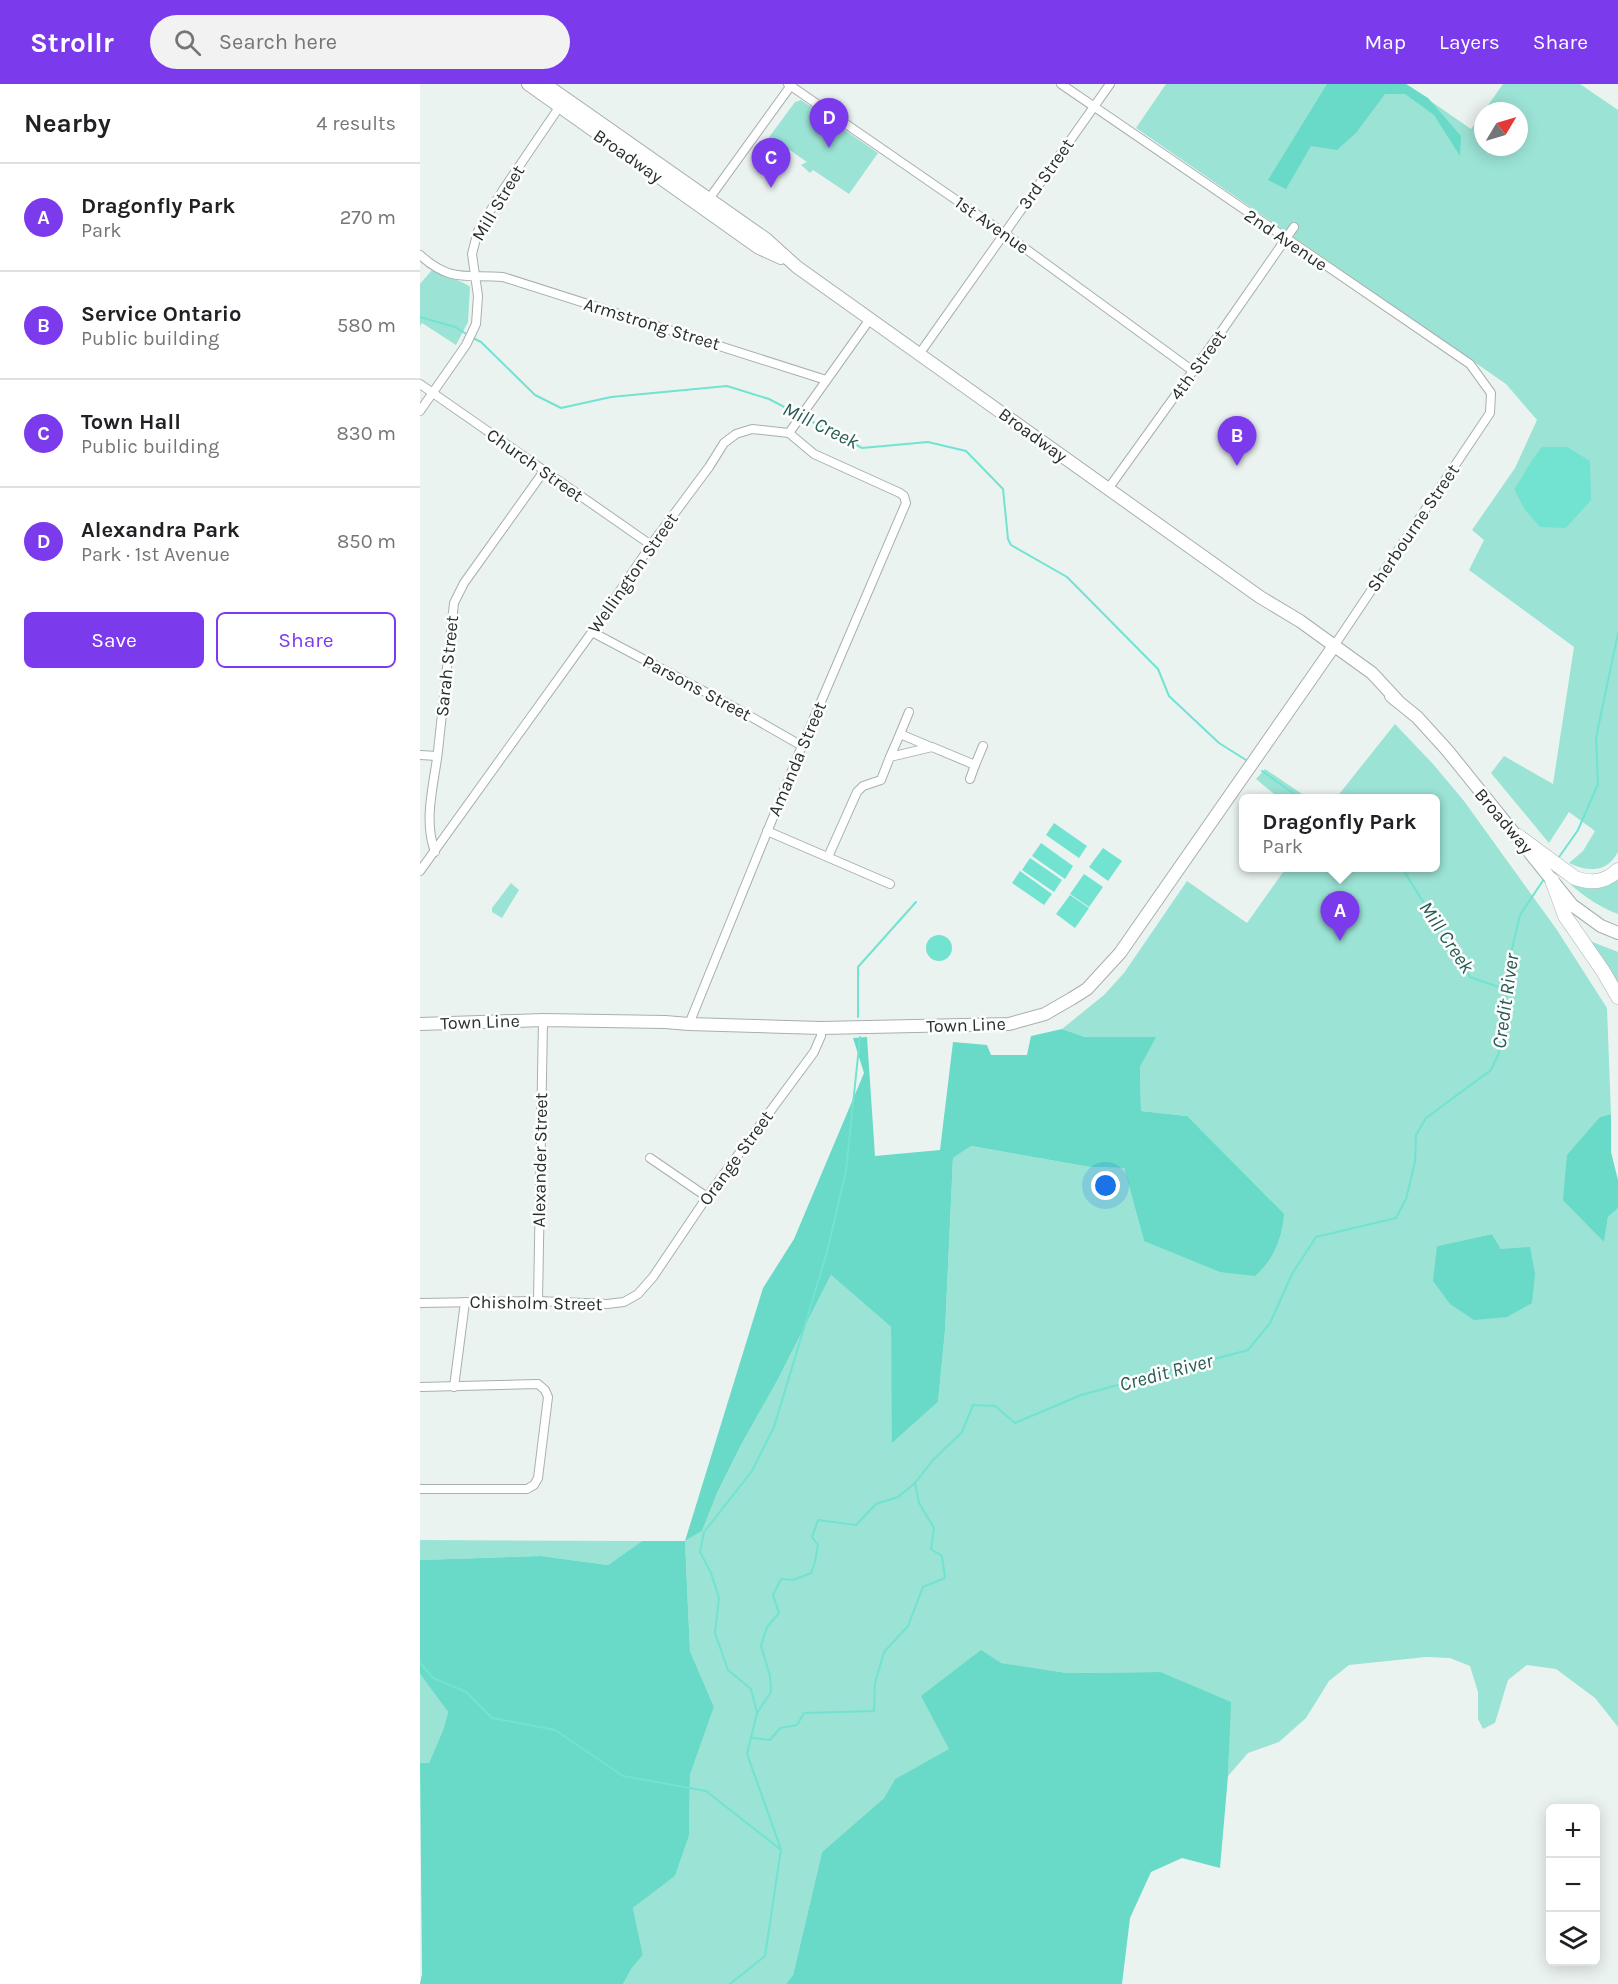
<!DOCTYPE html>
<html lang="en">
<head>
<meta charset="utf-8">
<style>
  :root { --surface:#fff; --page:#f2f2f2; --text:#202124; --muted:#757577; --line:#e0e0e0; --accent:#7c3aed }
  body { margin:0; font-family:Karla,sans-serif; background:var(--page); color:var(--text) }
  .controls { position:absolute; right:18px; bottom:18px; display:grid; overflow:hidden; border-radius:9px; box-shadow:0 3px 15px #0003 }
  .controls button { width:54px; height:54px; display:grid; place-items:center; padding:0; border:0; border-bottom:2px solid var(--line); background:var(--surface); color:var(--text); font:30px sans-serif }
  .compass { position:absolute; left:1054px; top:18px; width:54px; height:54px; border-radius:50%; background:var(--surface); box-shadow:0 3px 15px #0003; rotate:52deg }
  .you { position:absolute; left:686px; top:1102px; width:21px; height:21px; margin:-15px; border:4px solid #fff; border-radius:50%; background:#1a73e8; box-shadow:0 0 0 9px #1a73e833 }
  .badge { display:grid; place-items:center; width:39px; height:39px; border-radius:50%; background:var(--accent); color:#fff; font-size:20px; font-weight:700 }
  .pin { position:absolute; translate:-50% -50px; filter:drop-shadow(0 2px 3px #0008) }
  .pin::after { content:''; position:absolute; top:32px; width:21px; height:18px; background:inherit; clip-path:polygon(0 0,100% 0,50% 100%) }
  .popup { position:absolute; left:819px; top:710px; width:201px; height:78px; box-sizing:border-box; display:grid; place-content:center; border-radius:9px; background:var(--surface); filter:drop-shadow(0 2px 4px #0005); font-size:20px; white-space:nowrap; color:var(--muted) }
  .popup b { font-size:22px; color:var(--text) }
  .popup::after { content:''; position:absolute; left:50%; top:100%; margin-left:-12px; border:12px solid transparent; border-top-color:var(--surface) }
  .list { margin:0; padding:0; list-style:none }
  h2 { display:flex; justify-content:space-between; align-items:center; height:78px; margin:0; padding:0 24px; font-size:26px }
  h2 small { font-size:20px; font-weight:400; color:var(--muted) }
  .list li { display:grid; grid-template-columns:39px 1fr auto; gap:18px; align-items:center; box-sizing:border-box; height:108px; padding:0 24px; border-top:2px solid var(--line) }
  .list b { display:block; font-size:22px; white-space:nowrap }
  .list p { margin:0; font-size:20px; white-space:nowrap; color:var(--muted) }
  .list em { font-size:20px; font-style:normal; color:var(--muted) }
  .actions { display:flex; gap:12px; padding:18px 24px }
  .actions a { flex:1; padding:14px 0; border:2px solid var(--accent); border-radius:9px; text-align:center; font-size:21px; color:var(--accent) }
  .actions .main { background:var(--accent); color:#fff }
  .icon { flex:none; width:33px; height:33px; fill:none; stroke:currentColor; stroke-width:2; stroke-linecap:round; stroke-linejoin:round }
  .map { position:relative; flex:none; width:1198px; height:1900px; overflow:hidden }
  header { display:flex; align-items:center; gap:36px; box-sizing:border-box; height:84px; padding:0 30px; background:var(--accent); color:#fff }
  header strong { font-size:28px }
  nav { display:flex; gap:33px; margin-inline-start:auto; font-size:21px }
  .search { width:420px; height:54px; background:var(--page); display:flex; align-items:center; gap:15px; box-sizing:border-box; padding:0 21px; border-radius:33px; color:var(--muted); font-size:22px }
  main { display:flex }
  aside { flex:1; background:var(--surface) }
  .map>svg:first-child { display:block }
</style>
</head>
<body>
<header>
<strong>Strollr</strong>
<div class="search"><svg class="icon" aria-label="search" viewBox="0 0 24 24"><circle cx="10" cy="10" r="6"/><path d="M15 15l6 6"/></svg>Search here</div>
<nav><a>Map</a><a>Layers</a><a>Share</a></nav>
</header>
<main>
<aside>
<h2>Nearby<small>4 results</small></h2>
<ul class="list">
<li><span class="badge">A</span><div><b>Dragonfly Park</b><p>Park</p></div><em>270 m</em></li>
<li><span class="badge">B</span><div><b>Service Ontario</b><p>Public building</p></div><em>580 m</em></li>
<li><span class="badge">C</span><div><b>Town Hall</b><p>Public building</p></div><em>830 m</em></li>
<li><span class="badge">D</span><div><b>Alexandra Park</b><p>Park · 1st Avenue</p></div><em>850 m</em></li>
</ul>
<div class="actions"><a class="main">Save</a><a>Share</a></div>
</aside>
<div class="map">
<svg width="1198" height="1900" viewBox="0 0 1198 1900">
  <rect width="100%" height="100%" fill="#ebf3f1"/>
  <g fill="#9be3d5" fill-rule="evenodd">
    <path d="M746,0H986L1051,45L1063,29V63H1099V27H1064L1083,0H1160L1198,26V768C1187,789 1168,788 1149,779L1163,767L1175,747L1149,728L1129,759L1071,689L1084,672L1133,700L1154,563L1049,486L1064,456L1052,446L1095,384L1117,336L1086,300L716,44Z"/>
    <polygon points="381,16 458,69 429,110 393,86 390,89 381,81 387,78 354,55 347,56 375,18"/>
    <path d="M12,186C21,190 45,198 50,203L48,238L36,261L2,239L0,242V200Z"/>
    <path d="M975,640L1013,680L1044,717L1137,846L1187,924L1191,1030L1180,1033L1184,1157L1188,1133L1198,1124V1643L1175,1614L1136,1585L1107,1581L1088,1596L1075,1639L1063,1645L1058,1635V1608L1050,1582L1030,1574L1006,1573L929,1581L909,1597L886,1634L859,1658L828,1669L808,1692L810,1618L741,1588L647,1589L580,1579L530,1665L475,1695L464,1714L402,1768L373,1891L366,1900H203L212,1884L223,1871L213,1824L255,1792L269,1752L270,1691L294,1623L270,1567L265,1457L282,1447L298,1407L321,1361L357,1297L411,1191L471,1243L473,1358L518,1318L525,1247L533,1074L551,1062L670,1083L704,1084L724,1157L767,1032L721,1027L720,983L735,953H665L642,945L684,911L704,889L767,797L827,839L866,784H1016V714H916ZM1072,1150L1081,1165L1017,1162Z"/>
    <polygon points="845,685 888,714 859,714 836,695"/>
    <path d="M1198,796V830C1179,823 1165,813 1150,800C1173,802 1172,811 1198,796Z"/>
    <polygon points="91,799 99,806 82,834 72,828 72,824"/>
    <polygon points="1170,857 1198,868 1198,899"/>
    <polygon points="0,1456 222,1457 188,1481 121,1472 0,1476"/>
    <polygon points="0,1590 28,1628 23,1646 9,1679 0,1679"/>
  </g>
  <g fill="#68dac7">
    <polygon points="907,0 986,0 1008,14 1041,52 1040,72 1014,31 985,10 965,10 936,49 917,66 891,62 866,105 848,96"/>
    <path d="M642,945L665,953H736L720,983L721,1027L767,1032L864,1130C862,1154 854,1175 835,1192L800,1188L724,1157L704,1084L670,1083L551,1062L533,1074L525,1247L518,1318L472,1359L471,1243L411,1191L357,1297L321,1361L298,1407L282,1447L265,1457L270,1567L294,1623L270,1691L269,1752L255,1792L213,1824L223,1871L212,1884L203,1900H0L2,1890L0,1679H9L23,1646L28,1628L0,1590V1476L121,1472L188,1481L222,1457H265L343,1204L374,1155L444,989L433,954L447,953L455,1072L520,1066L533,958L567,961L571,971H607L611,952Z"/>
    <polygon points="1191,1030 1191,1068 1198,1096 1198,1124 1188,1133 1184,1158 1143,1116 1147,1071 1180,1033"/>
    <polygon points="1072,1150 1081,1165 1110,1163 1115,1190 1112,1219 1087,1233 1054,1236 1030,1220 1013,1197 1017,1162"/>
    <polygon points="561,1566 581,1579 647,1589 741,1588 811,1618 808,1692 800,1784 762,1774 731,1788 710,1834 702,1900 366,1900 373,1891 402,1768 464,1714 475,1695 529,1665 501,1612"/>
  </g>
  <g fill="#71e3d0">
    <path d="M1122,363H1147L1170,377L1171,416L1146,444L1120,443L1105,426L1094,405C1105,390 1110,377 1122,363Z"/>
    <polygon points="634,739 667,762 659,774 626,751"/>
    <polygon points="621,759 653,782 645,795 612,772"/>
    <polygon points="683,764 702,777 688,797 669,783"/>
    <polygon points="610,774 642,796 634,808 602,786"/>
    <polygon points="600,787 632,810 624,821 592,799"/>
    <polygon points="664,790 683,803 669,823 650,810"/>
    <polygon points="650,811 669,824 655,844 636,830"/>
    <circle cx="519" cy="864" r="13"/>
  </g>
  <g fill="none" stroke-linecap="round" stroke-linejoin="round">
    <g stroke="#71e3d0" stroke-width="2">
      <polyline points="0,233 35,243 48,251"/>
      <polyline points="53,254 61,258 115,311 141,324 191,313 307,302 349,315 442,364 508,358 546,367 583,405 588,455 591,461 647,493 738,585 749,612 799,659 826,676"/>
      <polyline points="842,687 880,714"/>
      <polyline points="1137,776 1158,746 1178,700 1176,654 1198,549"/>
      <polyline points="982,784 1050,893 1087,906"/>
      <polyline points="438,933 438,883 496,818"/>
      <polyline points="0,1579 13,1594 46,1608 72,1634 135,1646 203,1692 286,1707 360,1765"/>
      <polyline points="337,1629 331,1605 308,1586 295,1549 299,1514 291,1489 280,1468 284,1448 332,1387 354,1343 407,1168 426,1087 440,953"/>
      <polyline points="332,1654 350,1656 360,1644 377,1641 384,1629 454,1627 455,1599 464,1568 488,1542 503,1503 525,1494 522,1472 511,1465 514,1444 499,1419 495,1399"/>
      <polyline points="310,1900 345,1872 361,1765 327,1670 337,1629 351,1608 350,1592 341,1562 347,1543 359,1529 353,1511 361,1495 373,1496 391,1489 395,1478 398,1461 392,1453 398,1436 436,1441 456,1420 478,1413 495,1399 513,1376 542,1348 553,1321 575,1322 595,1339 661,1311 828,1266 850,1239 872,1190 896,1153 976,1134 986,1115 995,1078 996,1051 1006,1034 1071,986 1079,969 1091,869 1100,831 1124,795"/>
    </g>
    <defs>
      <g id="minor">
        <polyline points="368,0 584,149 773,287"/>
        <polyline points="641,0 1050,280 1071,309 1070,329 914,562"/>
        <polyline points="286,119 372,0"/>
        <path d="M0,171C31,199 46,190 83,193L406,296"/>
        <polyline points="500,269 690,0"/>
        <polyline points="0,300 231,461"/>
        <polyline points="0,327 46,261 56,240 58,212 52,170 58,147 83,106 142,19"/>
        <polyline points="369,349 450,235"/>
        <polyline points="688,405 801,248 874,143"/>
        <polyline points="172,548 321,627 382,662"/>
        <polyline points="480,650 489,628"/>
        <polyline points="0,671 17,672"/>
        <polyline points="470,673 480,650 511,663"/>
        <polyline points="555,681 563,662"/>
        <polyline points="347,747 470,800"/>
        <path d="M15,768C3,735 14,701 18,667C23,618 29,569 34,519L44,499L124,387"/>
        <polyline points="408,773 437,708 443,702 461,696 470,673 512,663 555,681 550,695"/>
        <polyline points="0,787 172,548 231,461 289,383 304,359 316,350 332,345 369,349"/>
        <polyline points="269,940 382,662 486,419 484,412 480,409 394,370 369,349"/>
        <polyline points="230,1074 287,1113"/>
        <polyline points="118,1217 123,936"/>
        <polyline points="0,1219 118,1217 187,1220 204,1218 218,1210 233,1193 287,1113 394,968 401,952 401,944"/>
        <polyline points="0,1303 118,1300 125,1306 128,1313 118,1394 114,1401 107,1405 0,1405"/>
        <polyline points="34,1303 45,1218"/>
      </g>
      <polyline id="secondary" points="0,940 123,936 245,938 269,940 401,944 589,940 625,930 651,915 667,905 700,869 914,562"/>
      <g id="primary">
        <polyline points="108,0 339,164 361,174"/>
        <polyline points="125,0 346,155 377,183 840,513 880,537 952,589 977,616"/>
        <polyline points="971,612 997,633 1027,666 1152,821 1181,842 1198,849"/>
      </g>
      <g id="trunk">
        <path d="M1098,752L1155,794C1173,800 1185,798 1198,786"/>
        <polyline points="1132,796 1145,832 1183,887 1198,913"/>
      </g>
    </defs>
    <use href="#minor" stroke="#a8b0ae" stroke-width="10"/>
    <use href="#secondary" stroke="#a8b0ae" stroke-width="14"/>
    <use href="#primary" stroke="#a8b0ae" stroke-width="14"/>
    <use href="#trunk" stroke="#a8b0ae" stroke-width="15"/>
    <use href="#minor" stroke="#fff" stroke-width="8"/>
    <use href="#secondary" stroke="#fff" stroke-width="12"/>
    <use href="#primary" stroke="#fff" stroke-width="12"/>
    <use href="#trunk" stroke="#fff" stroke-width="14"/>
  </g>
  <g text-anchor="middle" stroke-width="5" stroke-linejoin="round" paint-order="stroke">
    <g font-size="18" fill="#2b2e2e" stroke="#fdfffe">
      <text transform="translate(208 72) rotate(35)" y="6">Broadway</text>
      <text transform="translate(626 90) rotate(-55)" y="6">3rd Street</text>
      <text transform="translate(78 119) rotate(-59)" y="6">Mill Street</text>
      <text transform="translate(572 141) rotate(35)" y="6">1st Avenue</text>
      <text transform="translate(866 156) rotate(34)" y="6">2nd Avenue</text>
      <text transform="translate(232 240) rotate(17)" y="6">Armstrong Street</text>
      <text transform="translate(778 281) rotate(-54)" y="6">4th Street</text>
      <text transform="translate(613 351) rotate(36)" y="6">Broadway</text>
      <text transform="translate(115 381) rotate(35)" y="6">Church Street</text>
      <text transform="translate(993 444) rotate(-56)" y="6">Sherbourne Street</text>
      <text transform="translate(213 489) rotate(-55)" y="6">Wellington Street</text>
      <text transform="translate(27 582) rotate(-84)" y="6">Sarah Street</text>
      <text transform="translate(277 604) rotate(28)" y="6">Parsons Street</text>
      <text transform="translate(377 675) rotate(-67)" y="6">Amanda Street</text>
      <text transform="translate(1084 737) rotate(50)" y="6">Broadway</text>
      <text transform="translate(60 938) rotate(-2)" y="6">Town Line</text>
      <text transform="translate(546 941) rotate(-2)" y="6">Town Line</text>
      <text transform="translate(316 1074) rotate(-54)" y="6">Orange Street</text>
      <text transform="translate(120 1076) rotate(-89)" y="6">Alexander Street</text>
      <text transform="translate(116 1219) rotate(1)" y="6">Chisholm Street</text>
    </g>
    <g font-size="20" font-style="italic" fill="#2a5b53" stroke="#fdfffe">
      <text transform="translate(401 341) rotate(26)" y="7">Mill Creek</text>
      <text transform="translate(1027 853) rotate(56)" y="7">Mill Creek</text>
      <text transform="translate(1085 917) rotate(-82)" y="7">Credit River</text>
      <text transform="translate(746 1288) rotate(-15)" y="7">Credit River</text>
    </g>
  </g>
</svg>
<div class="controls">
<button>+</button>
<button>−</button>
<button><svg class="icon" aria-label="layers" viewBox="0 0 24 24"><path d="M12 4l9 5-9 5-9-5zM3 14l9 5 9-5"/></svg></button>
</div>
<svg class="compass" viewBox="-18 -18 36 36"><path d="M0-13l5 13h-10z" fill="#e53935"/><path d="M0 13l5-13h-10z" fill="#757577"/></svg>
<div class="you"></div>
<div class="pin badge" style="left:920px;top:857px">A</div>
<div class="popup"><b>Dragonfly Park</b>Park</div>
<div class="pin badge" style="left:817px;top:382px">B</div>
<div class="pin badge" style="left:351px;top:104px">C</div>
<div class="pin badge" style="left:409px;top:64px">D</div>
</div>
</main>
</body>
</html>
